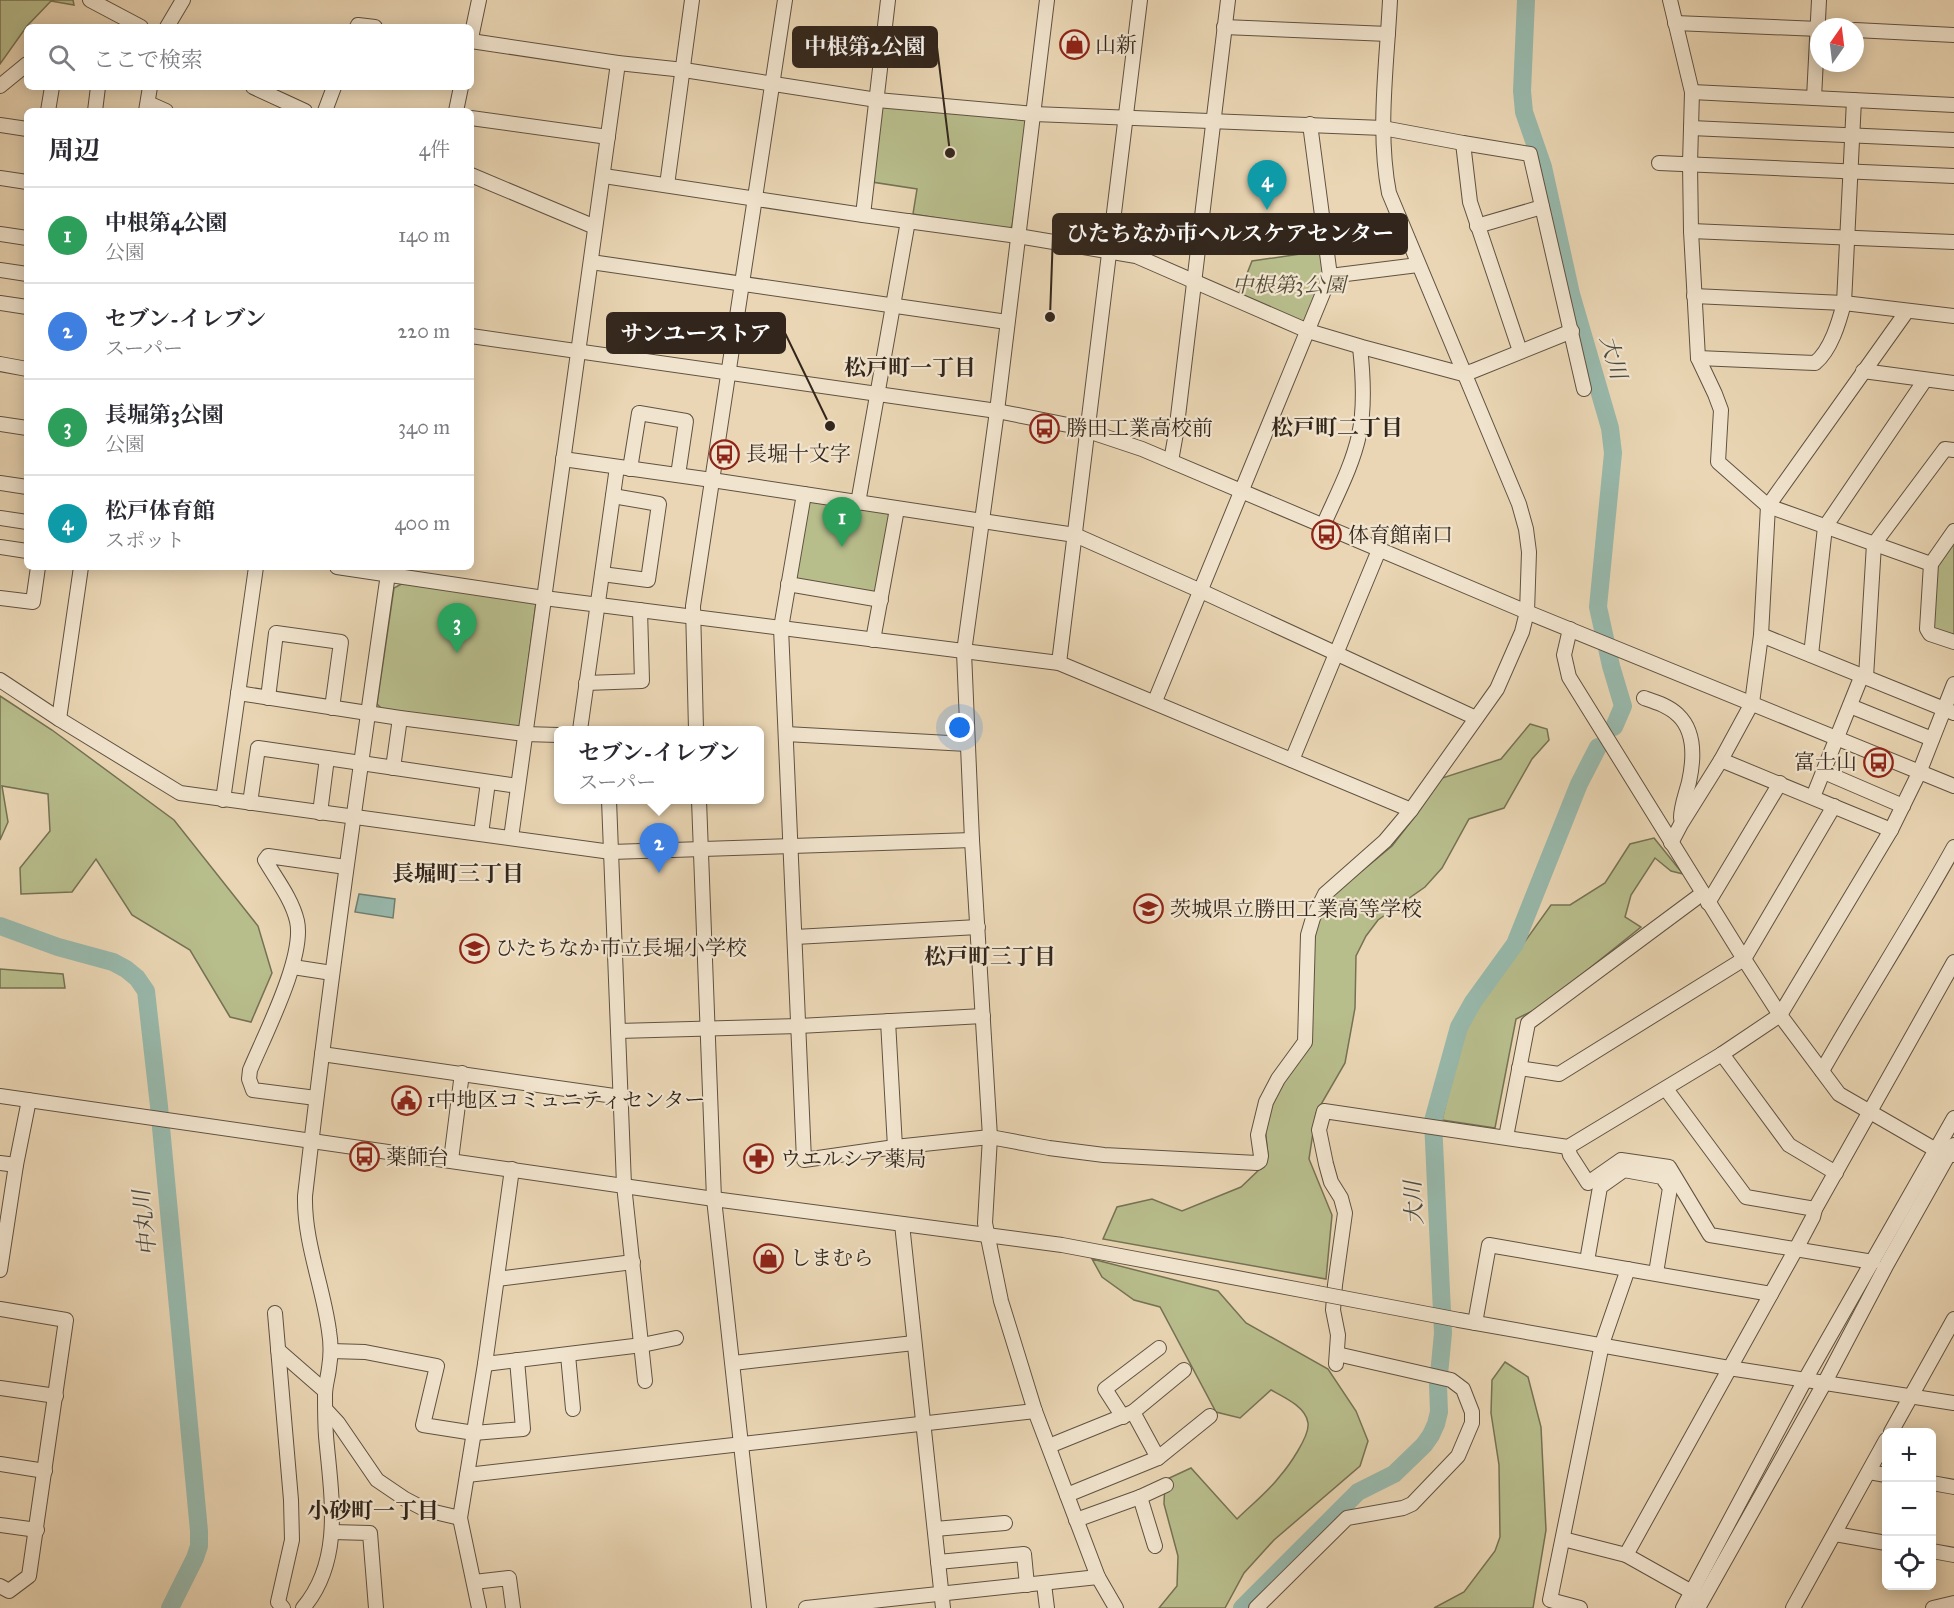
<!DOCTYPE html>
<html lang="ja">
<head>
<meta charset="utf-8">
<style>
  :root { --surface:#fff; --page:#f7f7f7; --text:#2b2b33; --muted:#7c7c81; --line:#e1e1e2; --accent:#7c3aed }
  body { margin:0; font-family:"IM FELL Great Primer","Noto Serif JP",serif; background:var(--page); color:var(--text) }
  .controls { position:absolute; right:18px; bottom:18px; display:grid; overflow:hidden; border-radius:9px; box-shadow:0 3px 15px #0003 }
  .controls button { width:54px; height:54px; display:grid; place-items:center; padding:0; border:0; border-bottom:2px solid var(--line); background:var(--surface); color:var(--text); font:30px sans-serif }
  .compass { position:absolute; left:1810px; top:18px; width:54px; height:54px; border-radius:50%; background:var(--surface); box-shadow:0 3px 15px #0003; rotate:14deg }
  .you { position:absolute; left:960px; top:728px; width:21px; height:21px; margin:-15px; border:4px solid #fff; border-radius:50%; background:#1a73e8; box-shadow:0 0 0 9px #1a73e833 }
  .badge { display:grid; place-items:center; width:39px; height:39px; border-radius:50%; background:var(--accent); color:#fff; font-size:20px; font-weight:700 }
  .pin { position:absolute; translate:-50% -50px; filter:drop-shadow(0 2px 3px #0008) }
  .pin::after { content:''; position:absolute; top:32px; width:21px; height:18px; background:inherit; clip-path:polygon(0 0,100% 0,50% 100%) }
  .popup { position:absolute; left:554px; top:726px; width:210px; height:78px; box-sizing:border-box; display:grid; place-content:center; border-radius:9px; background:var(--surface); filter:drop-shadow(0 2px 4px #0005); font-size:20px; white-space:nowrap; color:var(--muted) }
  .popup b { font-size:22px; color:var(--text) }
  .popup::after { content:''; position:absolute; left:50%; top:100%; margin-left:-12px; border:12px solid transparent; border-top-color:var(--surface) }
  .list { margin:0; padding:0; list-style:none }
  h2 { display:flex; justify-content:space-between; align-items:center; height:78px; margin:0; padding:0 24px; font-size:26px }
  h2 small { font-size:20px; font-weight:400; color:var(--muted) }
  .list li { display:grid; grid-template-columns:39px 1fr auto; gap:18px; align-items:center; box-sizing:border-box; height:96px; padding:0 24px; border-top:2px solid var(--line) }
  .list b { display:block; font-size:22px; white-space:nowrap }
  .list p { margin:0; font-size:20px; white-space:nowrap; color:var(--muted) }
  .list em { font-size:20px; font-style:normal; color:var(--muted) }
  .icon { flex:none; width:33px; height:33px; fill:none; stroke:currentColor; stroke-width:2; stroke-linecap:round; stroke-linejoin:round }
  .map { position:relative; flex:none; width:1954px; height:1608px; overflow:hidden }
  .search { position:absolute; background:var(--surface); box-shadow:0 3px 15px #0003; left:24px; top:24px; width:450px; height:66px; display:flex; align-items:center; gap:15px; box-sizing:border-box; padding:0 21px; border-radius:9px; color:var(--muted); font-size:22px }
  .panel { position:absolute; background:var(--surface); box-shadow:0 3px 15px #0003; left:24px; top:108px; width:450px; height:462px; border-radius:9px }
  .map>svg:first-child { display:block }
</style>
</head>
<body>
<div class="map">
<svg width="1954" height="1608" viewBox="0 0 1954 1608">
  <rect width="100%" height="100%" fill="#ead6b4"/>
  <filter id="stains"><feTurbulence type="fractalNoise" baseFrequency=".00333" numOctaves="4"/><feColorMatrix values="0 0 0 0 .2 0 0 0 0 .09 0 0 0 0 .02 0 0 0 .5 -.17"/></filter>
  <radialGradient id="worn" r=".72"><stop offset=".6" stop-color="#630" stop-opacity="0"/><stop offset="1" stop-color="#630" stop-opacity=".3"/></radialGradient>
  <g fill="#b8bd8c" stroke="#757254" stroke-width="1.5">
    <polygon points="0,0 73,0 74,5 51,1 27,26 0,64"/>
    <polygon points="882,106 1026,120 1028,124 1012,226 1009,230 913,214 917,189 872,182"/>
    <polygon points="1321,251 1324,275 1304,324 1239,294 1252,261"/>
    <polygon points="808,499 890,514 876,594 794,579"/>
    <polygon points="1954,536 1954,638 1930,630 1935,565"/>
    <polygon points="405,582 536,603 520,726 514,729 382,709 377,704 394,588"/>
    <polygon points="0,696 52,730 174,820 258,926 272,973 251,1022 230,1017 190,950 132,915 96,859 72,892 21,894 20,868 50,831 48,794 2,786 8,822 0,840"/>
    <polygon points="1530,724 1547,729 1549,740 1532,759 1504,808 1469,819 1442,868 1425,887 1378,920 1366,936 1356,956 1355,1008 1345,1063 1316,1113 1309,1159 1332,1215 1326,1279 1103,1239 1117,1207 1152,1199 1182,1211 1241,1187 1263,1166 1268,1156 1265,1127 1273,1103 1283,1082 1311,1045 1313,935 1328,899 1392,846 1416,815 1436,780 1501,759"/>
    <polygon points="1654,838 1683,874 1671,871 1655,858 1631,895 1625,917 1641,927 1541,1007 1516,1019 1495,1128 1442,1120 1463,1031 1478,1007 1551,905 1570,905 1605,883 1630,844"/>
    <polygon points="0,969 63,974 65,988 0,988"/>
    <path d="M1092,1259L1218,1291L1246,1323L1328,1369L1356,1411L1368,1441L1360,1466L1274,1540L1244,1573L1225,1608H1159L1177,1586L1178,1556L1164,1504L1165,1480L1191,1468L1237,1519C1251,1505 1268,1492 1280,1476C1288,1467 1310,1436 1308,1423C1306,1407 1284,1397 1271,1390L1240,1418L1216,1412L1160,1307L1134,1300L1102,1277Z"/>
    <polygon points="1505,1362 1528,1377 1541,1427 1546,1530 1533,1608 1434,1608 1464,1592 1495,1551 1500,1537 1499,1465 1491,1413 1492,1380"/>
  </g>
  <polygon fill="#98b9ac" stroke="#6f7e72" stroke-width="1.5" points="359,894 395,899 393,918 355,912"/>
  <g fill="none" stroke-linecap="round" stroke-linejoin="round">
    <g stroke="#98b9ac" stroke-width="18">
      <polyline points="1526,0 1522,91 1524,112 1543,167 1571,294 1610,428 1613,453 1598,607 1611,666 1623,706 1614,727"/>
      <polyline points="0,926 58,947 113,962 126,969 137,978 146,991 159,1106 199,1531 199,1546 195,1558 170,1608"/>
      <polyline points="1242,1608 1358,1492 1394,1474 1424,1445 1431,1435 1436,1424 1439,1412 1438,1385 1443,1333 1433,1121 1459,1027 1473,1002 1515,944 1579,784 1598,747"/>
    </g>
    <defs>
      <g id="minor">
        <polyline points="90,0 141,27"/>
        <polyline points="1047,0 997,411 964,652 972,840 990,1137 985,1223 1001,1301 1035,1411 1098,1577 1116,1608"/>
        <polyline points="1670,0 1692,92 1690,164 1691,231 1698,358 1715,394 1721,410 1718,462 1768,506 1931,564"/>
        <polyline points="1675,23 1819,29"/>
        <polyline points="167,27 183,0"/>
        <polyline points="357,27 358,25 375,27"/>
        <polyline points="1224,27 1388,34"/>
        <polyline points="1855,30 1954,35"/>
        <polyline points="471,38 479,0"/>
        <polyline points="471,41 618,63 684,70 877,100 1034,114 1383,128 1463,143 1530,154 1584,389"/>
        <polyline points="0,86 27,64"/>
        <polyline points="253,87 305,111"/>
        <polyline points="1692,92 1954,105"/>
        <polyline points="1814,98 1819,0"/>
        <polyline points="148,103 166,111"/>
        <polyline points="48,111 52,87"/>
        <polyline points="95,111 98,87"/>
        <polyline points="146,111 150,87"/>
        <polyline points="325,111 334,87"/>
        <polyline points="456,111 461,87"/>
        <polyline points="471,118 608,137"/>
        <polyline points="0,125 27,129"/>
        <polyline points="1691,128 1954,140"/>
        <polyline points="1463,143 1470,202 1520,351"/>
        <polyline points="1659,163 1954,176"/>
        <polyline points="471,175 595,227"/>
        <polyline points="604,176 863,215 1018,236 1136,256 1308,331 1362,347 1463,374 1473,371 1572,331"/>
        <polyline points="0,178 27,182"/>
        <polyline points="667,185 692,0"/>
        <polyline points="863,215 888,0"/>
        <polyline points="1477,226 1542,207"/>
        <polyline points="1691,231 1954,242"/>
        <polyline points="0,234 27,238"/>
        <polyline points="591,262 1007,322"/>
        <polyline points="0,270 27,274"/>
        <polyline points="1330,276 1418,265"/>
        <polyline points="1694,296 1844,303 1954,316"/>
        <polyline points="0,303 27,307"/>
        <polyline points="471,336 997,411 1073,426 1142,449 1527,612 1954,786"/>
        <path d="M1698,358L1815,363C1831,350 1839,322 1844,303L1854,100"/>
        <polyline points="0,364 27,369"/>
        <polyline points="1863,371 1954,383"/>
        <polyline points="0,424 27,428"/>
        <polyline points="563,459 712,480 1075,535 1201,591 1476,718"/>
        <polyline points="1171,461 1176,433 1228,0"/>
        <polyline points="630,469 639,413 686,421 678,475"/>
        <polyline points="0,483 27,487"/>
        <path d="M804,494L781,628L804,1160L895,1147L990,1137L1049,1148L1104,1155L1257,1163L1260,1161L1261,1156L1258,1135L1266,1102L1278,1079L1305,1042L1308,935L1313,918L1325,894L1385,841L1411,810L1497,689L1522,632L1527,612L1529,552L1526,529L1519,504L1389,193C1377,131 1387,63 1390,0"/>
        <polyline points="858,503 908,221"/>
        <polyline points="0,518 27,522"/>
        <path d="M1323,526C1336,496 1352,467 1359,435C1365,408 1363,374 1360,347"/>
        <polyline points="1954,531 1931,564 1927,629 1930,634 1954,642"/>
        <polyline points="0,547 27,551"/>
        <polyline points="337,567 544,598 1059,663 1411,810"/>
        <polyline points="602,574 648,580 659,504 613,496"/>
        <polyline points="788,584 881,600"/>
        <polyline points="0,598 33,602 38,567"/>
        <polyline points="1570,629 1564,655 1569,677 1744,959 1780,1015 1839,1094 1936,1150 1954,1155"/>
        <polyline points="1761,635 1954,713"/>
        <polyline points="873,640 897,509"/>
        <polyline points="1811,655 1825,527 1925,380"/>
        <polyline points="1059,663 1140,0"/>
        <polyline points="1866,677 1874,544 1945,449 1954,450"/>
        <polyline points="0,680 59,719 180,793 611,852 972,840"/>
        <polyline points="586,683 642,681 640,610"/>
        <polyline points="238,693 400,718 525,734 558,735"/>
        <polyline points="268,698 276,633 341,642 332,708"/>
        <path d="M1644,698C1656,702 1669,706 1678,715C1696,732 1694,759 1689,782C1686,794 1681,806 1681,818"/>
        <polyline points="1155,701 1330,276 1310,124"/>
        <polyline points="1850,706 1932,739"/>
        <polyline points="59,719 81,567"/>
        <polyline points="580,730 617,467"/>
        <polyline points="696,730 693,606 785,0"/>
        <polyline points="786,734 967,744"/>
        <polyline points="327,758 518,786"/>
        <polyline points="1292,760 1379,550"/>
        <polyline points="1721,760 1891,830"/>
        <polyline points="393,768 400,718"/>
        <polyline points="1824,772 1903,806"/>
        <polyline points="1813,797 1862,675"/>
        <polyline points="223,800 256,567"/>
        <polyline points="609,800 624,1185 645,1381"/>
        <polyline points="699,800 714,1199 759,1608"/>
        <polyline points="250,803 258,748 327,758 320,813"/>
        <polyline points="481,834 488,782"/>
        <polyline points="511,838 618,63"/>
        <polyline points="1671,843 1681,824 1721,760 1752,703 1761,635 1768,506 1907,311"/>
        <polyline points="1708,903 1780,783"/>
        <polyline points="795,937 978,927"/>
        <polyline points="293,967 332,973"/>
        <polyline points="888,1021 895,1147"/>
        <polyline points="618,1031 799,1026 983,1016"/>
        <polyline points="322,1054 621,1097"/>
        <polyline points="1722,1054 1789,1145 1836,1173"/>
        <polyline points="1519,1068 1559,1074 1744,959 1834,806"/>
        <path d="M1822,1071C1865,995 1912,923 1954,847"/>
        <polyline points="1666,1089 1746,1197 1815,1209"/>
        <polyline points="0,1096 714,1199 1062,1245 1317,1293"/>
        <path d="M316,1098L253,1090L249,1079L250,1070C265,1034 305,957 297,921C292,899 276,879 265,860L268,856L346,867"/>
        <polyline points="1506,1137 1528,1023 1703,893"/>
        <polyline points="1568,1147 1570,1155 1588,1183 1621,1160 1669,1167 1710,1235 1873,1262"/>
        <polyline points="451,1160 462,1073"/>
        <polyline points="0,1163 16,1165"/>
        <polyline points="902,1224 943,1608"/>
        <polyline points="1587,1261 1600,1187 1624,1170 1662,1177 1670,1188 1656,1273"/>
        <polyline points="0,1270 16,1165 29,1100"/>
        <polyline points="497,1279 633,1262"/>
        <polyline points="0,1309 66,1320 29,1576 9,1591 0,1586"/>
        <polyline points="275,1313 291,1500 292,1540 278,1602 283,1608"/>
        <polyline points="1459,1320 1729,1368 1954,1403"/>
        <polyline points="1475,1323 1489,1245 1771,1294"/>
        <polyline points="278,1350 325,1391"/>
        <polyline points="331,1351 365,1352 437,1366 423,1425 474,1433 523,1429 517,1360"/>
        <polyline points="568,1355 573,1409"/>
        <polyline points="733,1363 914,1343"/>
        <polyline points="485,1364 642,1345 676,1338"/>
        <polyline points="1336,1364 1338,1335 1333,1310 1335,1285 1345,1213 1341,1198 1331,1182 1326,1164 1319,1130 1324,1111 1568,1147 1722,1054 1780,1015 1891,830 1919,773 1954,684"/>
        <polyline points="0,1388 56,1396"/>
        <polyline points="326,1410 338,1423 377,1480 405,1499 426,1510 460,1518"/>
        <polyline points="1133,1412 1158,1458"/>
        <polyline points="1123,1417 1105,1389 1159,1348"/>
        <polyline points="1891,1432 1954,1319"/>
        <polyline points="1049,1446 1133,1412 1184,1370"/>
        <polyline points="0,1464 45,1471"/>
        <polyline points="1869,1472 1886,1475"/>
        <polyline points="467,1475 1035,1411"/>
        <polyline points="1932,1483 1954,1487"/>
        <polyline points="1067,1495 1158,1458 1210,1416"/>
        <polyline points="1140,1497 1155,1546"/>
        <polyline points="1076,1520 1140,1497 1166,1485"/>
        <polyline points="0,1525 37,1530"/>
        <polyline points="935,1529 1005,1523"/>
        <polyline points="332,1532 370,1533 376,1608"/>
        <polyline points="1835,1534 1886,1543"/>
        <polyline points="1563,1539 1626,1555 1699,1596"/>
        <polyline points="1932,1551 1954,1555"/>
        <polyline points="1626,1555 1796,1249 1813,1217 1815,1209 1954,962"/>
        <polyline points="938,1562 1024,1554 1027,1585"/>
        <polyline points="474,1582 509,1578 513,1608"/>
        <polyline points="1044,1584 1047,1608"/>
        <path d="M303,1608C344,1560 331,1494 326,1436C325,1422 325,1408 325,1395C325,1386 328,1377 329,1368C331,1356 331,1343 329,1331C323,1286 304,1242 305,1196C329,986 359,776 389,567"/>
        <polyline points="479,1608 460,1518 485,1364 512,1169"/>
        <polyline points="806,1608 1098,1577"/>
        <polyline points="1256,1608 1347,1518 1403,1508 1412,1504 1458,1456 1472,1423 1472,1412 1463,1389 1451,1380 1337,1354"/>
        <polyline points="1580,1608 1550,1600 1602,1344 1628,1269"/>
        <polyline points="1683,1608 1806,1378 1954,1118"/>
        <polyline points="1698,1608 1825,1382 1887,1264 1954,1145"/>
        <polyline points="1793,1608 1886,1440"/>
        <polyline points="1933,1608 1954,1603"/>
      </g>
    </defs>
    <use href="#minor" stroke="#605242" stroke-width="16"/>
    <use href="#minor" stroke="#f1e4ce" stroke-width="14"/>
    <defs>
      <polyline id="minor-bridge" points="1317,1293 1459,1320"/>
    </defs>
    <use href="#minor-bridge" stroke="#605242" stroke-width="16" stroke-linecap="butt"/>
    <use href="#minor-bridge" stroke="#f1e4ce" stroke-width="14"/>
  </g>
  <defs>
    <symbol id="shop-ring" viewBox="-11 -11 22 22"><circle r="9.5" fill="#f1e4ce" stroke="#8f2418" stroke-width="1.5"/><path d="M-5-2.5h2.3a2.7 3.5 0 0 1 5.4 0H5L5.5 6h-11ZM-1.5-2.5h3a1.5 2.3 0 0 0-3 0Z" fill="#8f2418"/></symbol>
    <symbol id="bus-ring" viewBox="-11 -11 22 22"><circle r="9.5" fill="#f1e4ce" stroke="#8f2418" stroke-width="1.5"/><path d="M-5-6H5V4H4V6H2V4H-2V6H-4V4H-5ZM-3.5-4V0h7V-4ZM-3.5 1.2v1.5H-2V1.2ZM2 1.2v1.5H3.5V1.2Z" fill="#8f2418"/></symbol>
    <symbol id="school-ring" viewBox="-11 -11 22 22"><circle r="9.5" fill="#f1e4ce" stroke="#8f2418" stroke-width="1.5"/><path d="M0-5L7-2L0 1L-7-2ZM-4 1L0 2.5L4 1V4Q0 6-4 4Z" fill="#8f2418"/></symbol>
    <symbol id="civic-ring" viewBox="-11 -11 22 22"><circle r="9.5" fill="#f1e4ce" stroke="#8f2418" stroke-width="1.5"/><path d="M-.6-6.5H3V-4.5H.6V-3L4-1V1h2V6H-6V1h2V-1L-.6-3ZM-1.2 2.5V6h2.4V2.5Z" fill="#8f2418"/></symbol>
    <symbol id="pharmacy-ring" viewBox="-11 -11 22 22"><circle r="9.5" fill="#f1e4ce" stroke="#8f2418" stroke-width="1.5"/><path d="M-2-6h4v4h4v4h-4v4h-4v-4h-4v-4h4Z" fill="#8f2418"/></symbol>
  </defs>
  <g fill-rule="evenodd">
    <use href="#shop-ring" x="1058" y="28" width="33" height="33"/>
    <use href="#bus-ring" x="1028" y="412" width="33" height="33"/>
    <use href="#bus-ring" x="708" y="438" width="33" height="33"/>
    <use href="#bus-ring" x="1310" y="518" width="33" height="33"/>
    <use href="#bus-ring" x="1862" y="746" width="33" height="33"/>
    <use href="#school-ring" x="1132" y="892" width="33" height="33"/>
    <use href="#school-ring" x="458" y="932" width="33" height="33"/>
    <use href="#civic-ring" x="390" y="1084" width="33" height="33"/>
    <use href="#bus-ring" x="348" y="1140" width="33" height="33"/>
    <use href="#pharmacy-ring" x="742" y="1142" width="33" height="33"/>
    <use href="#shop-ring" x="752" y="1242" width="33" height="33"/>
  </g>
  <g text-anchor="middle" stroke-width="4.5" stroke-linejoin="round" paint-order="stroke">
    <g font-size="21" fill="#32261c" stroke="#f1e4ce" text-anchor="start">
      <text x="1095" y="52">山新</text>
      <text x="1066" y="435">勝田工業高校前</text>
      <text x="746" y="461">長堀十文字</text>
      <text x="1348" y="542">体育館南口</text>
      <text x="1857" y="769" text-anchor="end">富士山</text>
      <text x="1170" y="916">茨城県立勝田工業高等学校</text>
      <text x="495" y="955">ひたちなか市立長堀小学校</text>
      <text x="427" y="1107">1中地区コミュニティセンター</text>
      <text x="386" y="1164">薬師台</text>
      <text x="780" y="1166">ウエルシア薬局</text>
      <text x="790" y="1265">しまむら</text>
    </g>
    <g font-size="21" font-style="italic" fill="#544c38" stroke="#f1e4ce">
      <text x="1289" y="292">中根第3公園</text>
    </g>
    <g font-size="22" font-style="italic" fill="#4c4b40" stroke="#f1e4ce">
      <text transform="translate(1614 357) rotate(74)" y="8">大川</text>
      <text transform="translate(1413 1203) rotate(-93)" y="8">大川</text>
      <text transform="translate(144 1223) rotate(-96)" y="8">中丸川</text>
    </g>
    <g font-size="22" font-weight="bold" fill="#32261c" stroke="#f1e4ce">
      <text x="910" y="375">松戸町一丁目</text>
      <text x="1337" y="435">松戸町二丁目</text>
      <text x="458" y="881">長堀町三丁目</text>
      <text x="990" y="964">松戸町三丁目</text>
      <text x="373" y="1518">小砂町一丁目</text>
    </g>
  </g>
  <path fill="none" stroke="#32261c" stroke-width="2" d="M950 153L937 47M1050 317L1053 234M830 426L785 333"/>
  <g fill="#32261c" stroke="#f1e4ce" stroke-width="2">
    <circle cx="950" cy="153" r="6"/>
    <circle cx="1050" cy="317" r="6"/>
    <circle cx="830" cy="426" r="6"/>
  </g>
  <g fill="#32261c" stroke="#32261c" stroke-width="2">
    <rect x="793" y="27" width="144" height="40" rx="6"/>
    <rect x="1053" y="214" width="354" height="40" rx="6"/>
    <rect x="607" y="313" width="178" height="40" rx="6"/>
  </g>
  <g font-size="22" text-anchor="middle" font-weight="bold" fill="#fff">
    <text x="865" y="54">中根第2公園</text>
    <text x="1230" y="241">ひたちなか市ヘルスケアセンター</text>
    <text x="696" y="341">サンユーストア</text>
  </g>
  <rect width="100%" height="100%" filter="url(#stains)"/>
  <rect width="100%" height="100%" fill="url(#worn)"/>
</svg>
<div class="controls">
<button>+</button>
<button>−</button>
<button><svg class="icon" aria-label="locate" viewBox="0 0 24 24"><circle cx="12" cy="12" r="6"/><path d="M12 2v4M12 18v4M2 12h4M18 12h4"/></svg></button>
</div>
<svg class="compass" viewBox="-18 -18 36 36"><path d="M0-13l5 13h-10z" fill="#e53935"/><path d="M0 13l5-13h-10z" fill="#7c7c81"/></svg>
<div class="you"></div>
<div class="pin badge" style="left:842px;top:547px;background:#2e9e5b">1</div>
<div class="pin badge" style="left:659px;top:873px;background:#3f7fe0">2</div>
<div class="popup"><b>セブン-イレブン</b>スーパー</div>
<div class="pin badge" style="left:457px;top:653px;background:#2e9e5b">3</div>
<div class="pin badge" style="left:1267px;top:210px;background:#0f9aa8">4</div>
<div class="search"><svg class="icon" aria-label="search" viewBox="0 0 24 24"><circle cx="10" cy="10" r="6"/><path d="M15 15l6 6"/></svg>ここで検索</div>
<section class="panel">
<h2>周辺<small>4件</small></h2>
<ul class="list">
<li><span class="badge" style="background:#2e9e5b">1</span><div><b>中根第4公園</b><p>公園</p></div><em>140 m</em></li>
<li><span class="badge" style="background:#3f7fe0">2</span><div><b>セブン-イレブン</b><p>スーパー</p></div><em>220 m</em></li>
<li><span class="badge" style="background:#2e9e5b">3</span><div><b>長堀第3公園</b><p>公園</p></div><em>340 m</em></li>
<li><span class="badge" style="background:#0f9aa8">4</span><div><b>松戸体育館</b><p>スポット</p></div><em>400 m</em></li>
</ul>
</section>
</div>
</body>
</html>
